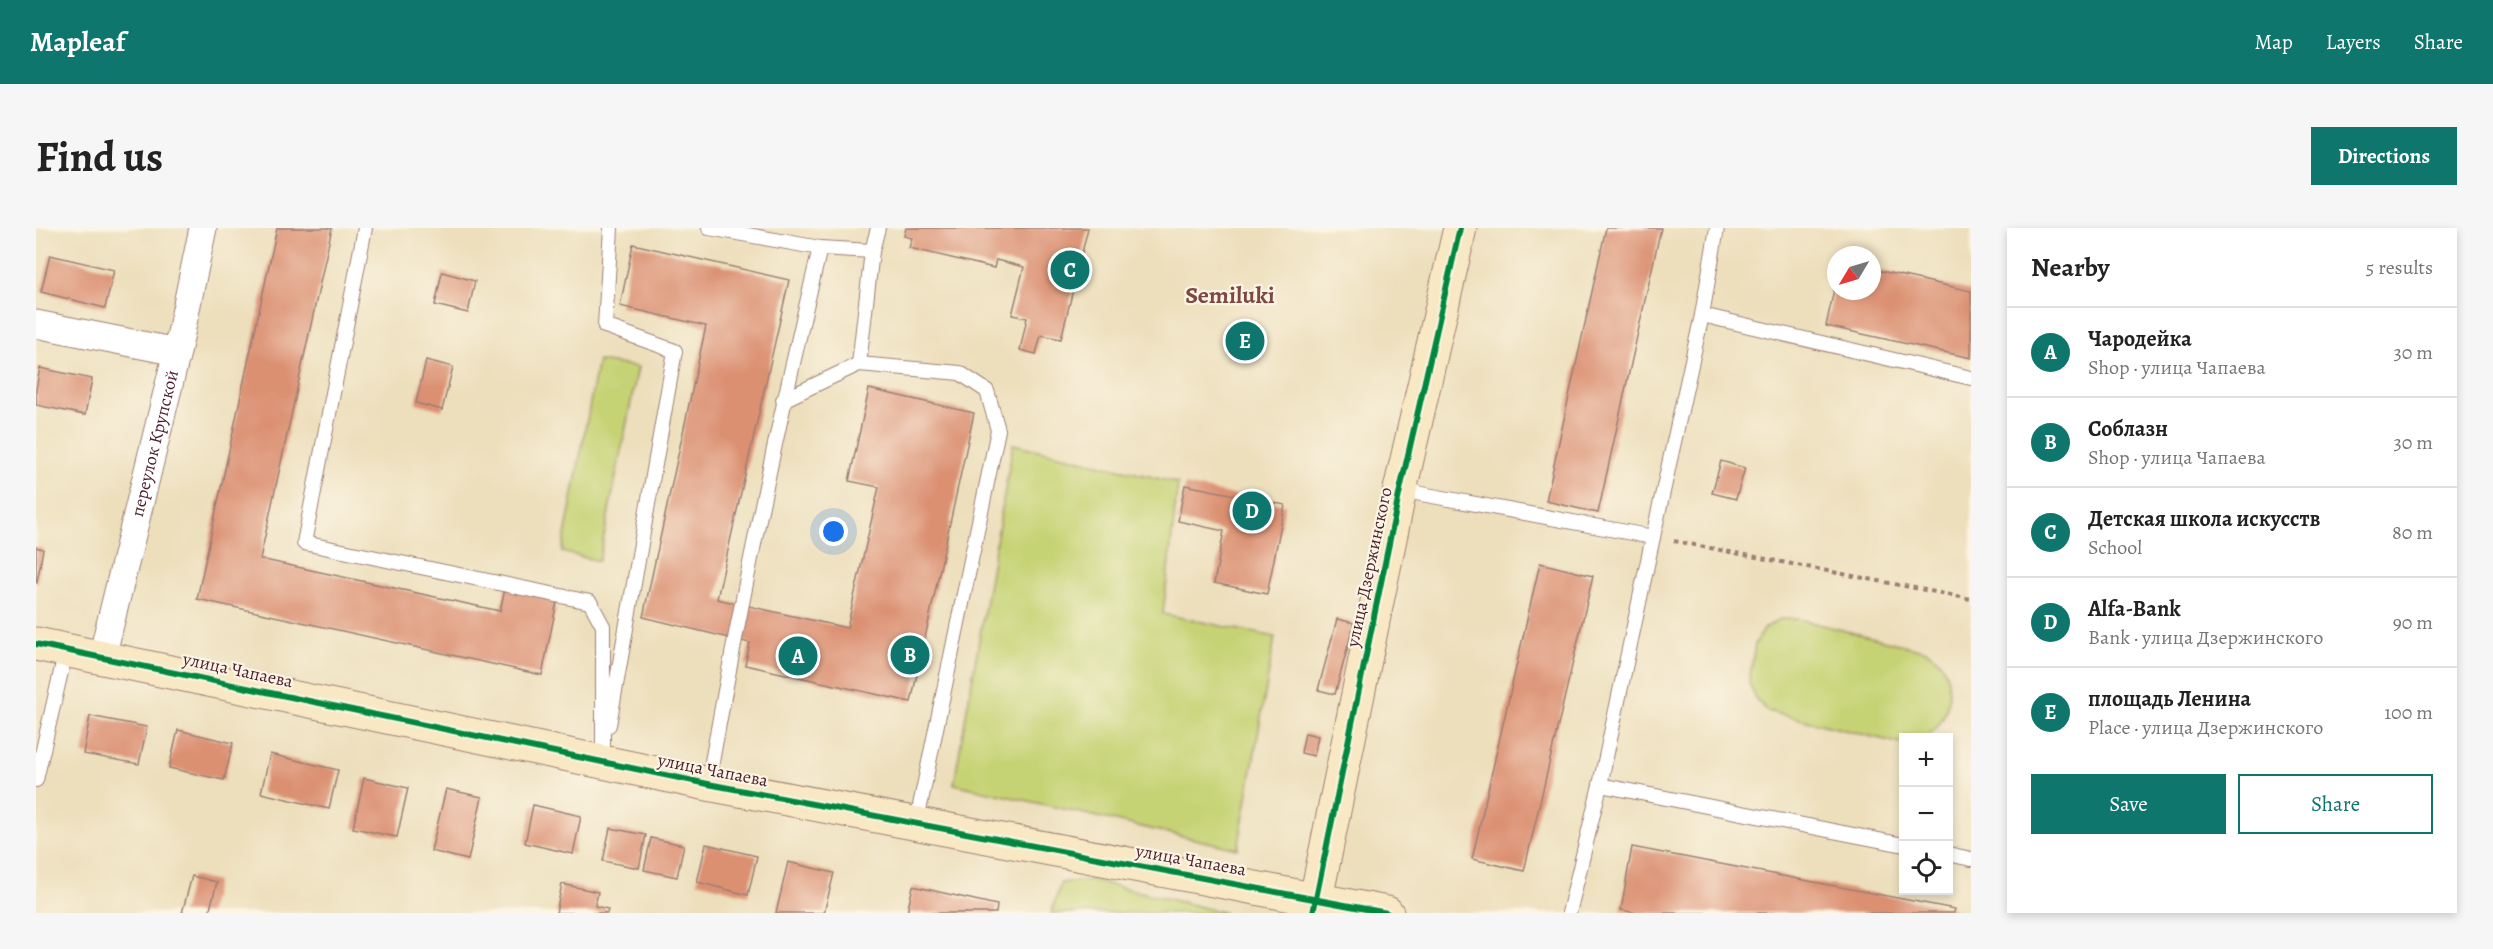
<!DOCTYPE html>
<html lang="en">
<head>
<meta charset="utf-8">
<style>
  :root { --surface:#fff; --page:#f6f6f6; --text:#222; --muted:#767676; --line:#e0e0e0; --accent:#0f766e }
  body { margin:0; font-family:Alegreya,serif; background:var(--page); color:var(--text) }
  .controls { position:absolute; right:18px; bottom:18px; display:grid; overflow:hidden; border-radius:0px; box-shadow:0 3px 9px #0003 }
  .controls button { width:54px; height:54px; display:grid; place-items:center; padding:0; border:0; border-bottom:2px solid var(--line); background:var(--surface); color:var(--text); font:30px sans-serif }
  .compass { position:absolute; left:1791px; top:18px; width:54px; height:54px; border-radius:50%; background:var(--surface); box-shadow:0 3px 9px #0003; rotate:232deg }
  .you { position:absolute; left:798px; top:304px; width:21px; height:21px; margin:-15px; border:4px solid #fff; border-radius:50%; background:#1a73e8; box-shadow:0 0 0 9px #1a73e833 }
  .badge { display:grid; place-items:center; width:39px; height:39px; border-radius:50%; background:var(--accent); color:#fff; font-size:20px; font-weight:700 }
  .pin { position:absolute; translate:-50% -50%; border:3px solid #fff; box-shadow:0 2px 6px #0006 }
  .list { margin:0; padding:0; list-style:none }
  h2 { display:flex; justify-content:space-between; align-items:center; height:78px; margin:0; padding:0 24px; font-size:26px }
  h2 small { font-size:20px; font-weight:400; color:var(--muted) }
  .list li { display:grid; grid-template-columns:39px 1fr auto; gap:18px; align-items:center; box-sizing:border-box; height:90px; padding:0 24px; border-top:2px solid var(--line) }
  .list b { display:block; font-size:22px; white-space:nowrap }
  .list p { margin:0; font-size:20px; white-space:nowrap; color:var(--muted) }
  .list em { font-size:20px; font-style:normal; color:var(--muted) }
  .actions { display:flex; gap:12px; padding:18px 24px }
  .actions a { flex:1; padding:14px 0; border:2px solid var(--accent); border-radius:0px; text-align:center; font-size:21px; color:var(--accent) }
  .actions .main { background:var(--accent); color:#fff }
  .icon { flex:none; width:33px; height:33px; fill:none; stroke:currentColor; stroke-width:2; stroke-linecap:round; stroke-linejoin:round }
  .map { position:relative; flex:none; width:1935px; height:685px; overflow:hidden; border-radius:0px }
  header { display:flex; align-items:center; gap:36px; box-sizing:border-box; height:84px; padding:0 30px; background:var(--accent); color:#fff }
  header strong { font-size:28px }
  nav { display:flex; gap:33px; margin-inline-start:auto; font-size:21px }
  .intro { display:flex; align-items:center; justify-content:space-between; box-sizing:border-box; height:144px; padding:0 36px }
  h1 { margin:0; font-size:42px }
  .button { padding:15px 27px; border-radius:0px; background:var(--accent); color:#fff; font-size:21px; font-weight:700 }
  main { display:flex; gap:36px; padding:0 36px }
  aside { flex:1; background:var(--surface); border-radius:0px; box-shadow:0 3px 9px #0003 }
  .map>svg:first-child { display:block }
</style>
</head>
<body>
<header>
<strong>Mapleaf</strong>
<nav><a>Map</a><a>Layers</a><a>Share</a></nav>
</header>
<div class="intro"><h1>Find us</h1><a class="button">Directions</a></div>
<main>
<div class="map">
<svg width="1935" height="685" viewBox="0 0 1935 685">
  <rect width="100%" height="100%" fill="#fcf5e5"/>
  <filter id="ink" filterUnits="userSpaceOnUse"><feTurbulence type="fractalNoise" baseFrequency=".0167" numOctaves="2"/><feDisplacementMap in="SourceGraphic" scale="12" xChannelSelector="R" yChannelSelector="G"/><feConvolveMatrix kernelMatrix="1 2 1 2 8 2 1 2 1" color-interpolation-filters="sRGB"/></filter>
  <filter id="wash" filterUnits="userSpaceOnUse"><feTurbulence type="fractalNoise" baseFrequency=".008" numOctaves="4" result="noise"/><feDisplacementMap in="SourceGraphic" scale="24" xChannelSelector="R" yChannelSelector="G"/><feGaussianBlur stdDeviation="1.35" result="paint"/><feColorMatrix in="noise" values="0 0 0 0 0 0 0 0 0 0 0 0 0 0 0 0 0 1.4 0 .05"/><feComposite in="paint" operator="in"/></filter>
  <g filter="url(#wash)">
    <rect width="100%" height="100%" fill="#eddfbc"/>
    <g fill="#c6d374" stroke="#887950" stroke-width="1.5">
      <polygon points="562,133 602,139 563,333 526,324"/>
      <polygon points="977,216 1142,255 1127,386 1239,409 1202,621 918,556"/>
      <path d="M1744,391H1762L1891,423C1896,427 1903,431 1906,436C1919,460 1913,495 1889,509H1868L1866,516L1731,483L1720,471L1713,455L1719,416L1729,400Z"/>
      <polygon points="1055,652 1190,685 1015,685 1025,655"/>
    </g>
    <g id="blocks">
      <g fill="#db9072">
        <polygon points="241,0 296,0 224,331 464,383 470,357 522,369 506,447 161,371"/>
        <polygon points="870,0 1052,0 1025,111 1005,107 1000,126 984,122 991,90 976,87 988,39 960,32 958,40 873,20 876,10 868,8"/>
        <polygon points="1570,0 1625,0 1562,285 1510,273"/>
        <polygon points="597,16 753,52 681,371 811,400 843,259 813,253 833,161 938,185 875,474 709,437 714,415 607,389 670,98 584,78"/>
        <polygon points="14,27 78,42 69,80 5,64"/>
        <polygon points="1836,41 1935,63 1935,130 1790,98 1799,57 1800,63 1836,63"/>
        <polygon points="406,44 439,53 432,85 399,77"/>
        <polygon points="390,132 417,139 406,182 380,175"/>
        <polygon points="4,140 56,151 49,187 0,177 0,161"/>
        <polygon points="1685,233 1709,240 1700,271 1676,265"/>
        <polygon points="1149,257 1249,277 1231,366 1178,355 1188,303 1142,293"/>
        <polygon points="0,319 7,321 1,355 0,354"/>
        <polygon points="1504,335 1557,348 1488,643 1436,631"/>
        <polygon points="1301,391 1318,395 1299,466 1282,462"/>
        <polygon points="54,488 111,499 103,536 47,526"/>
        <polygon points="142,502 197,515 188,552 133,540"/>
        <polygon points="1269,505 1282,508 1278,528 1265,525"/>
        <polygon points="234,526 302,542 293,581 225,565"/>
        <polygon points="328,550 372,560 361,609 317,600"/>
        <polygon points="410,561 446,569 432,632 395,623"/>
        <polygon points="497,577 545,588 537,626 489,615"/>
        <polygon points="574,600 610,607 603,640 567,633"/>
        <polygon points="615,610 648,617 641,649 608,642"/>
        <polygon points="670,616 721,628 712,667 661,654"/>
        <polygon points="1596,619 1919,681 1918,685 1600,685 1585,682"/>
        <polygon points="752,634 798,645 788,685 740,685"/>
        <polygon points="156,648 181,654 173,685 146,685"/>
        <polygon points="526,656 562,664 559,678 572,681 571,685 520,685"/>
        <polygon points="877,658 961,677 960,685 871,685"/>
      </g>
    </g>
  </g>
  <g filter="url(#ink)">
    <use href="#blocks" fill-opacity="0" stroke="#9c7f74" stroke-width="1.5"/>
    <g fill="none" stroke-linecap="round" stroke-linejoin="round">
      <defs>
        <g id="lane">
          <polyline points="329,0 268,315 554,374 567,398 567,535"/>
          <polyline points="673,0 784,20 836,23"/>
          <polyline points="842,0 836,23 823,136 924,145 951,163 962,202 880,597"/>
          <polyline points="1666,87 1935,150"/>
          <polyline points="747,172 823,136"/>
          <polyline points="1364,262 1617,309 1564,557 1533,685"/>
          <polyline points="1617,309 1666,87 1681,0"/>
          <polyline points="573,497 639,123 569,98 575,0"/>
          <polyline points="0,552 30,422"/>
          <path d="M672,556C704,376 741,198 784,20"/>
          <polyline points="1564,557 1868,617"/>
          <polyline points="1912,626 1935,631"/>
        </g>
        <g id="street">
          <polyline points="0,96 141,124"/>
          <path id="s1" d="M66,429L141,124L167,0"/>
        </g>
        <g id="secondary">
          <polyline points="0,416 672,556 1351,685"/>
          <polyline points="1277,685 1364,262 1424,0"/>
        </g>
      </defs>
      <use href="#lane" stroke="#9c7f74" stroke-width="16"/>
      <use href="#street" stroke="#9c7f74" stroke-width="29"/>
      <use href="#secondary" stroke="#9c7f74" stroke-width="35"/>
      <polyline stroke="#9c7f74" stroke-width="4" stroke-dasharray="4.5 4.5" stroke-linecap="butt" points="1638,313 1935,371"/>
      <use href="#lane" stroke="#fff" stroke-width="14"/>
      <use href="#street" stroke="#fff" stroke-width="27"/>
      <use href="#secondary" stroke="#f8e8c3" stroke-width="33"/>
      <defs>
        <g id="cycleway">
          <polyline points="0,416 672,556 1351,685"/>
          <polyline points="1277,685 1364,262 1424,0"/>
        </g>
      </defs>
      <use href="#cycleway" stroke="#fcf5e5" stroke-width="10"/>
      <use href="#cycleway" stroke="#00873e" stroke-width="6"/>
    </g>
  </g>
  <g text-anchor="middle" stroke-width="4.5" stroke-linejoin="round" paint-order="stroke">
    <g font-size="18" fill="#4a1f2b" stroke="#fcf5e5">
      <text dy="6" stroke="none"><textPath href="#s1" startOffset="220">переулок Крупской</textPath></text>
      <text transform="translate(1333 339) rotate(-78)" y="6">улица Дзержинского</text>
      <text transform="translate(202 442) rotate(12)" y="6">улица Чапаева</text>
      <text transform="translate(677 542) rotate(11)" y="6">улица Чапаева</text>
      <text transform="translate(1155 632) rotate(10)" y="6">улица Чапаева</text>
    </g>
    <g font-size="24" font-weight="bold" fill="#7d4744" stroke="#fcf5e5">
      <text x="1194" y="75">Semiluki</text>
    </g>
  </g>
</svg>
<div class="controls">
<button>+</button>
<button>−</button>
<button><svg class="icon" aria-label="locate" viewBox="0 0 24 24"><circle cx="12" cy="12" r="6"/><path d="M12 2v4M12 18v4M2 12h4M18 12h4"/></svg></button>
</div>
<svg class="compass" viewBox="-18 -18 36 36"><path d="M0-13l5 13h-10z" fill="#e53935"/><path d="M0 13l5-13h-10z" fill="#767676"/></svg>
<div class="you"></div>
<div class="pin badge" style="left:762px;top:428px">A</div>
<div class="pin badge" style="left:874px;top:427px">B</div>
<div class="pin badge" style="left:1034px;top:42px">C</div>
<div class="pin badge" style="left:1216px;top:283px">D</div>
<div class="pin badge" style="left:1209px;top:113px">E</div>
</div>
<aside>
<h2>Nearby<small>5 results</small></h2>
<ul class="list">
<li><span class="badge">A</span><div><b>Чародейка</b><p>Shop · улица Чапаева</p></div><em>30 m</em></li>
<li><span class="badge">B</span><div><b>Соблазн</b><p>Shop · улица Чапаева</p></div><em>30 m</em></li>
<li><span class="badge">C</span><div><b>Детская школа искусств</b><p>School</p></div><em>80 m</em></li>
<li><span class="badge">D</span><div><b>Alfa-Bank</b><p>Bank · улица Дзержинского</p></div><em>90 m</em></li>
<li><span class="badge">E</span><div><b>площадь Ленина</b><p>Place · улица Дзержинского</p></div><em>100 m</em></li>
</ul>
<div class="actions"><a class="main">Save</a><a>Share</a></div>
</aside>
</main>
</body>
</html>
